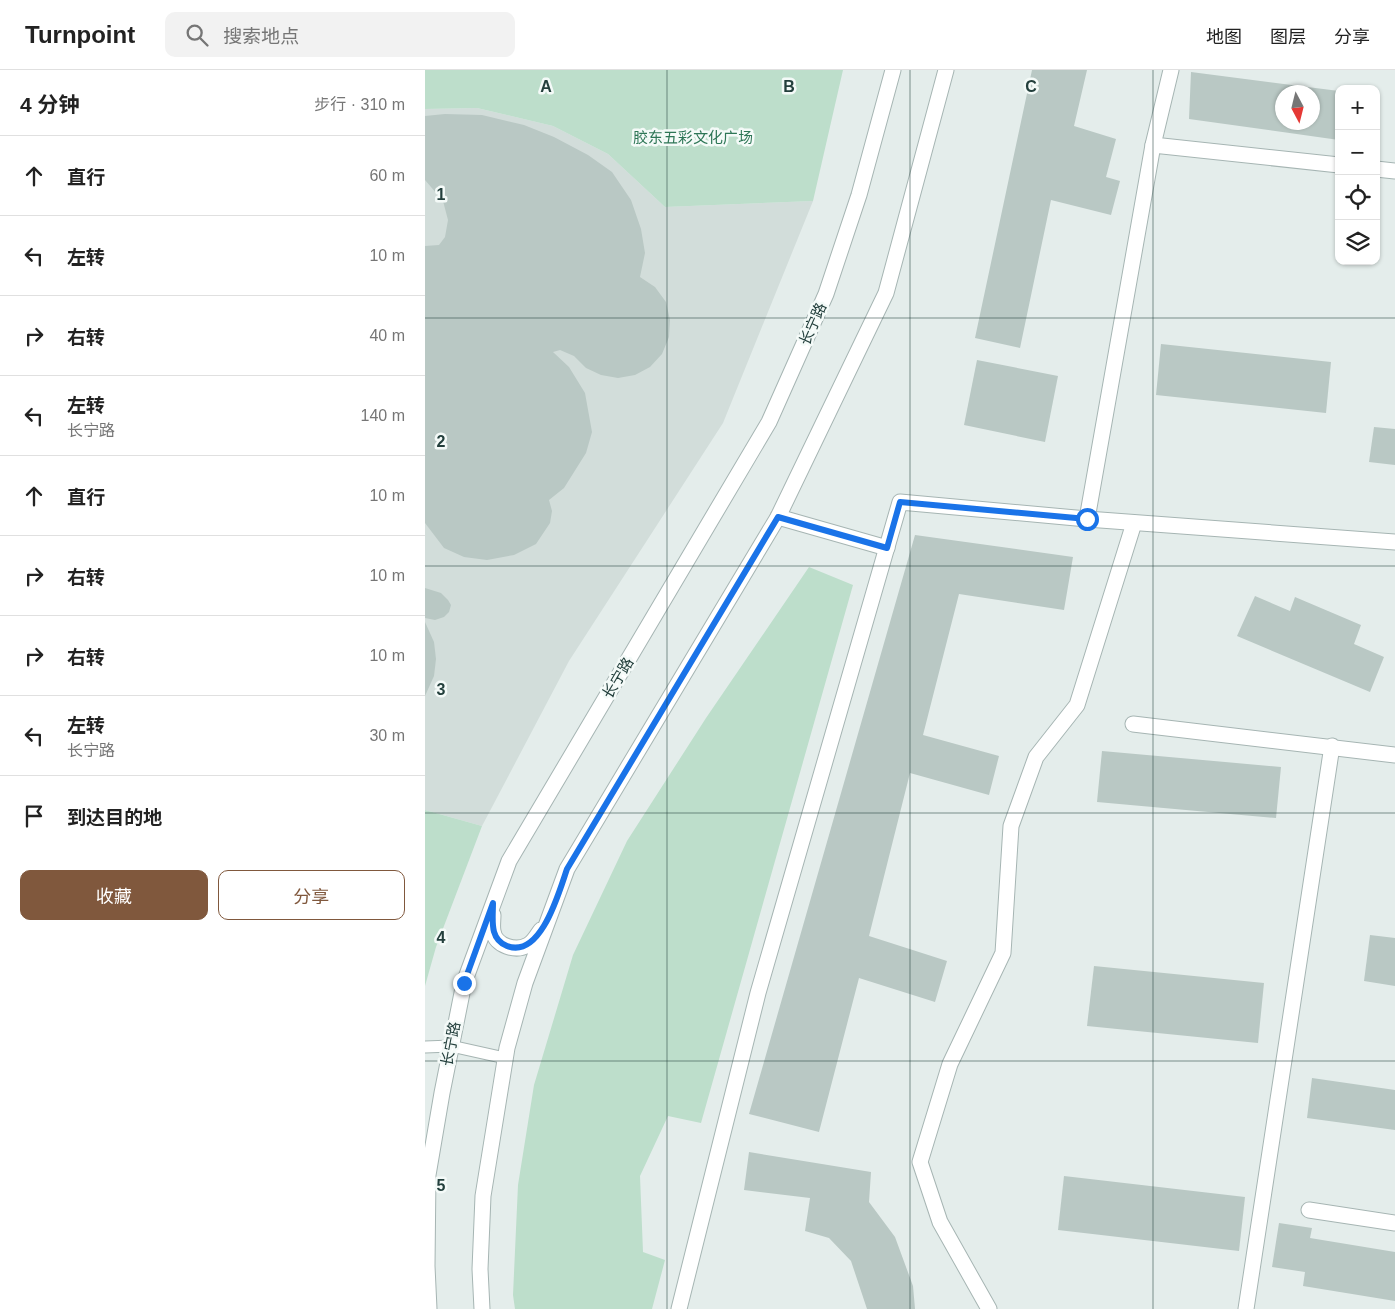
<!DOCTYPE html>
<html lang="zh">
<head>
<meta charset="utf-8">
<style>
  :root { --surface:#fff; --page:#f2f2f2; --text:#222; --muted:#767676; --line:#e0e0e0; --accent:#80583d }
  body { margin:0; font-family:Arial,"Noto Sans SC",sans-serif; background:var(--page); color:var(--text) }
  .controls { position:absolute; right:15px; top:15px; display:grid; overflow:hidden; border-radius:10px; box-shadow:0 1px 4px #0004 }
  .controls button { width:45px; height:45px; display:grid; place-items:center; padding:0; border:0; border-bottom:1px solid var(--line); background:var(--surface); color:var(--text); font:25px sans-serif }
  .compass { position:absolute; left:850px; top:15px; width:45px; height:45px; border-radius:50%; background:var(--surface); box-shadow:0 1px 4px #0004; rotate:173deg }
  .stop { position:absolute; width:15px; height:15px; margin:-11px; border:4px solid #1a73e8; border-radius:50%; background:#fff }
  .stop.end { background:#1a73e8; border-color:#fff; box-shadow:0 1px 5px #0008 }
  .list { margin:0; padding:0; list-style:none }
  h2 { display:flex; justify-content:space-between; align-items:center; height:65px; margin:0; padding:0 20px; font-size:21px }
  h2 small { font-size:16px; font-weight:400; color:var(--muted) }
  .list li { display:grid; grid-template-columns:32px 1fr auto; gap:15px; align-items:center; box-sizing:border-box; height:80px; padding:0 20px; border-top:1px solid var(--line) }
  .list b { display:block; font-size:19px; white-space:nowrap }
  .list p { margin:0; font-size:16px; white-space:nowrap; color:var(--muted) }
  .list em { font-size:16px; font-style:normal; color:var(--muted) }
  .actions { display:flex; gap:10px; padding:15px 20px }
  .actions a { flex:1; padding:11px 0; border:1px solid var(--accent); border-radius:10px; text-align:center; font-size:18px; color:var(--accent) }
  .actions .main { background:var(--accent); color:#fff }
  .icon { flex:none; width:28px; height:28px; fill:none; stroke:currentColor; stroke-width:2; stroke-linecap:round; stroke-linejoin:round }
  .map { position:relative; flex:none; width:970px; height:1239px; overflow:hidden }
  header { display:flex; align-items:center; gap:30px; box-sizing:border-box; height:70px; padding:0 25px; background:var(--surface); border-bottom:1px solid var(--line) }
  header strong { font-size:24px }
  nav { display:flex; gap:28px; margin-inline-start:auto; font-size:18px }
  .search { width:350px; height:45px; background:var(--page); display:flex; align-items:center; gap:12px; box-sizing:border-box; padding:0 18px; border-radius:10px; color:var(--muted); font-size:19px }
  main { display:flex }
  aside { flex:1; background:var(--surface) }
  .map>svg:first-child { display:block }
</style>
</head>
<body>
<header>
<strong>Turnpoint</strong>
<div class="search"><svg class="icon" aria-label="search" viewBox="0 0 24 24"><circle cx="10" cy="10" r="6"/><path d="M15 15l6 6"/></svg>搜索地点</div>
<nav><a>地图</a><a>图层</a><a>分享</a></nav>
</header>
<main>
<aside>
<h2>4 分钟<small>步行 · 310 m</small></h2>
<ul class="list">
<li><svg class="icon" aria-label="ahead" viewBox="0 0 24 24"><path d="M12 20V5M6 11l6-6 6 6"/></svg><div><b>直行</b></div><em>60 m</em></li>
<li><svg class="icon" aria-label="left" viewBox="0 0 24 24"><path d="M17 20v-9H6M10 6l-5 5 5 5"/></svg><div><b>左转</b></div><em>10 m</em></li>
<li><svg class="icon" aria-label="right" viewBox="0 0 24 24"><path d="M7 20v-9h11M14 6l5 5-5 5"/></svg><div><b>右转</b></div><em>40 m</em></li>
<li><svg class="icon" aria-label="left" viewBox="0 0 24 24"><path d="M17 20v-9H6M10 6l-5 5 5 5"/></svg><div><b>左转</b><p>长宁路</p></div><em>140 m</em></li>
<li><svg class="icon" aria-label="ahead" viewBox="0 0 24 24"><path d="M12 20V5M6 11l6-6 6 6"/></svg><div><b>直行</b></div><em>10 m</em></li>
<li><svg class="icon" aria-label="right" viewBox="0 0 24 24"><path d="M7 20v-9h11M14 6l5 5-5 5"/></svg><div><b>右转</b></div><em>10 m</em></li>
<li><svg class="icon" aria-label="right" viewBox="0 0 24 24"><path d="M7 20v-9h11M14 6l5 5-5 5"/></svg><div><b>右转</b></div><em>10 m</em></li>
<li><svg class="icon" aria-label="left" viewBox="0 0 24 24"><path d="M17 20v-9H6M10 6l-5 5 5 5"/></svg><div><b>左转</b><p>长宁路</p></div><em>30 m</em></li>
<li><svg class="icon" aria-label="arrive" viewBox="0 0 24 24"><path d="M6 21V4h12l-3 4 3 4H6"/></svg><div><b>到达目的地</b></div></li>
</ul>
<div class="actions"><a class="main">收藏</a><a>分享</a></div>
</aside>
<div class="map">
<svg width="970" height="1239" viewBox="0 0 970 1239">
  <rect width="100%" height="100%" fill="#e4edeb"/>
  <polygon fill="#d2ddda" points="52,38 128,56 183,84 240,137 388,131 298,353 144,591 57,756 0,740 0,39"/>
  <g fill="#bddecb">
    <polygon points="0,0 418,0 388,131 240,137 183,84 128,56 52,38 0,39"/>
    <polygon points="384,497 428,515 276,1053 243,1046 215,1106 218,1182 240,1190 227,1239 90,1239 88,1225 93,1115 109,1015 148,885 202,771 281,648"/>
    <polygon points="0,740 57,756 11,877 0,916"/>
  </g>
  <g fill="#b9c8c4" fill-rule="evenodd">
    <polygon points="607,0 662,0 649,56 691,69 681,107 695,111 686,145 626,130 595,278 550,268"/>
    <path d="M766,2L914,21V70L764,49ZM858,22H888V52H858Z"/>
    <polygon points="20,44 57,45 99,55 129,67 163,85 187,102 206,130 216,159 220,183 215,207 230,217 241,232 245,250 244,267 237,284 225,297 210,305 193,308 176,305 161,298 149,286 135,280 128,282 144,297 160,323 167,362 161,383 139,418 124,430 127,441 125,453 111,474 89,485 62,490 39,487 19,478 0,453 0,176 14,175 20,167 23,150 18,131 0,110 0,46"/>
    <polygon points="736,274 906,292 901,343 731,325"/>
    <polygon points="552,290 633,306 620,372 539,355"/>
    <polygon points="949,357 970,359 970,395 944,392"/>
    <polygon points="490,465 648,487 639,540 534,524 498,665 574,686 564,725 485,703 444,866 522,891 510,932 434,908 394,1062 324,1044"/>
    <polygon points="0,518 16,523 23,530 26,535 24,542 19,547 10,550 0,548"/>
    <polygon points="830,526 865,541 870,527 936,555 929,574 959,587 945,622 812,566"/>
    <polygon points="0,552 9,572 11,589 9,606 0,626"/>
    <polygon points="677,681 856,697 851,748 672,732"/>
    <polygon points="945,865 970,868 970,916 939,911"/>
    <polygon points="669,896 839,913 833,973 662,956"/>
    <polygon points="887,1008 970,1020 970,1060 882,1048"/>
    <polygon points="324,1082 446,1102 444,1132 470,1167 488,1216 490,1239 442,1239 426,1191 404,1168 380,1161 385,1128 319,1120"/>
    <polygon points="639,1106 820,1127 814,1181 633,1160"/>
    <polygon points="854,1153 887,1158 885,1168 970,1182 970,1231 878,1216 880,1202 847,1197"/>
  </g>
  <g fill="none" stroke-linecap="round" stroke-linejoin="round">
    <defs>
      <polyline id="service" points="0,977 26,976 80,988"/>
      <g id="minor">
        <polyline points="728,75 746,0"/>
        <polyline points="951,99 970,101"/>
        <polyline points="353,447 462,478"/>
        <polyline points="662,449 970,472"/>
        <polyline points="708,654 970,685"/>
        <polyline points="884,1140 970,1153"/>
        <polyline points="254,1239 333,923 475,432 662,449 728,75 914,95"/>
        <polyline points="564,1239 515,1152 495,1092 525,994 578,883 586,756 611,687 652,635 709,453"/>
        <polyline points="821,1239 907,676"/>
      </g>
      <g id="tertiary">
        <path d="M68,845C68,850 67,856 68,861C70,876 91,882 103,875C109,872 112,865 116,860"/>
        <polyline points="4,1239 2,1196 3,1105 17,1023 39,913 84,791 344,352 401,224 434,125 468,0"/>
        <polyline points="57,1239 55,1199 58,1126 82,978 100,913 142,799 353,447 461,223 521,0"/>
      </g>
    </defs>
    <use href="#service" stroke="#a6b5b3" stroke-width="13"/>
    <use href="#minor" stroke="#a6b5b3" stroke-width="17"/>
    <use href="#tertiary" stroke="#a6b5b3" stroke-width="17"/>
    <use href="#service" stroke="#fff" stroke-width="11"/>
    <use href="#minor" stroke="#fff" stroke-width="15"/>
    <use href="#tertiary" stroke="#fff" stroke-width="15"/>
  </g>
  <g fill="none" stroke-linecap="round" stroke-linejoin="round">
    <path stroke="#1a73e8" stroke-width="6" d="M39,913L68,833C68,850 64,869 82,876C116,889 134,822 142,799L353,447L462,478L475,432L662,449"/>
  </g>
  <path fill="none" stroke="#233f3c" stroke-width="1" stroke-opacity="0.55" d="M242,0V1239M485,0V1239M728,0V1239M0,248H970M0,496H970M0,743H970M0,991H970"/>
  <g text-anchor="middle" stroke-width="5" stroke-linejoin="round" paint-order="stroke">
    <g font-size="15" fill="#2d7656" stroke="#f4faf8">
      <text x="268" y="73">胶东五彩文化广场</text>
    </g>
    <g font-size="15" fill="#233f3c" stroke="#f4faf8">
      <text transform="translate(388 254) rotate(-66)" y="5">长宁路</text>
      <text transform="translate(193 608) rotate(-59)" y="5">长宁路</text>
      <text transform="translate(26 974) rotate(-79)" y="5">长宁路</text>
    </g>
  </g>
  <g font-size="16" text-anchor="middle" font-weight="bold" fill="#233f3c" stroke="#f4faf8" stroke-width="5" stroke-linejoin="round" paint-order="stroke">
    <text x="121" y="22">A</text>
    <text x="364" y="22">B</text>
    <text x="606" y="22">C</text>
    <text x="16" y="130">1</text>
    <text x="16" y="377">2</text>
    <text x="16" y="625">3</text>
    <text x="16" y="873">4</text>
    <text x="16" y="1121">5</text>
  </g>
</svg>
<div class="controls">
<button>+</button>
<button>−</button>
<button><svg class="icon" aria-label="locate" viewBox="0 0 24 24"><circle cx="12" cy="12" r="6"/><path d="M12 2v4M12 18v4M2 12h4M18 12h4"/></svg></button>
<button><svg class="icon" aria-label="layers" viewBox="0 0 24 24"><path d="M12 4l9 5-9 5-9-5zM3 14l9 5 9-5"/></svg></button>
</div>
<svg class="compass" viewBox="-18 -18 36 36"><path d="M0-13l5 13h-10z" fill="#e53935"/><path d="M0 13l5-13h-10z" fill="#767676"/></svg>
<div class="stop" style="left:662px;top:449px"></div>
<div class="stop end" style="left:39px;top:913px"></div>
</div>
</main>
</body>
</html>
